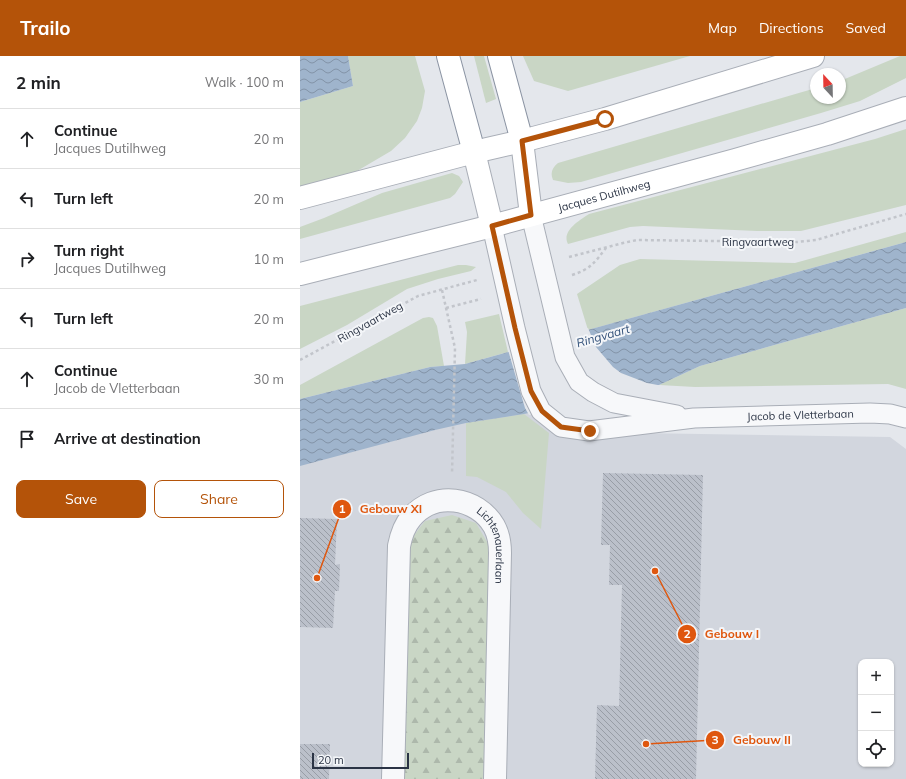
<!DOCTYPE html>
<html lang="en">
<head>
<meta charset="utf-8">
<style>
  :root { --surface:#fff; --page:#f6f6f6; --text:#202124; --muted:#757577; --line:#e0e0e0; --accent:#b45309 }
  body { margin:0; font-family:Mulish,sans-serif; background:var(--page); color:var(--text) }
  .controls { position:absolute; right:12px; bottom:12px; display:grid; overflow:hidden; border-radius:8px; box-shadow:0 1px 3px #0004 }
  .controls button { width:36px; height:36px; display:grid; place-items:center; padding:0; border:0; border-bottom:1px solid var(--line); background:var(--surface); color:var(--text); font:20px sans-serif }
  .compass { position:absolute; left:510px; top:12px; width:36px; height:36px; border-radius:50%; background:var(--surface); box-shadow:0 1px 3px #0004; rotate:338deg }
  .scale { position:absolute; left:12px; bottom:10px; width:97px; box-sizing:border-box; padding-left:4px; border:2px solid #2b3445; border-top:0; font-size:11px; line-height:14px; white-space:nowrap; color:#2b3445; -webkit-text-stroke:3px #f4f6f9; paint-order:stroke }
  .stop { position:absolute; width:12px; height:12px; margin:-9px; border:3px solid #b45309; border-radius:50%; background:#fff }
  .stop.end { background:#b45309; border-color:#fff; box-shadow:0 1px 4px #0008 }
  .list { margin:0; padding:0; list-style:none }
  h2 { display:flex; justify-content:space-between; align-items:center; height:52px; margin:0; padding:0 16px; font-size:17px }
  h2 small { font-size:13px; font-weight:400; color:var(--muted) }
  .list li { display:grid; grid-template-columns:26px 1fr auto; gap:12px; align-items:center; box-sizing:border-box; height:60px; padding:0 16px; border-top:1px solid var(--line) }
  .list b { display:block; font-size:15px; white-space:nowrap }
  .list p { margin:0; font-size:13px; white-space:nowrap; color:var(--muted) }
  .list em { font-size:13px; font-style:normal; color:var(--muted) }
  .actions { display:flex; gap:8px; padding:12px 16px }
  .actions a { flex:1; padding:9px 0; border:1px solid var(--accent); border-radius:8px; text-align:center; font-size:14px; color:var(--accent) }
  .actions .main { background:var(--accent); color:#fff }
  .icon { flex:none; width:22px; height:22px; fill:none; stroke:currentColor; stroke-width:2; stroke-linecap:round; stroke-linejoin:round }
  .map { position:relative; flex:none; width:606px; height:723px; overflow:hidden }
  header { display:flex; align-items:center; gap:24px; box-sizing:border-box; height:56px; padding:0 20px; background:var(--accent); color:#fff }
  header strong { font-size:19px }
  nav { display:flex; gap:22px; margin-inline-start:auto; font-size:14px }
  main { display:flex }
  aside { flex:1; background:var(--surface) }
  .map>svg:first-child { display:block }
</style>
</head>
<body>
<header>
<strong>Trailo</strong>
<nav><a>Map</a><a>Directions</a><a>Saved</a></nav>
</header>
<main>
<aside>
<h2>2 min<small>Walk · 100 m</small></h2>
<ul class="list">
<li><svg class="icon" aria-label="ahead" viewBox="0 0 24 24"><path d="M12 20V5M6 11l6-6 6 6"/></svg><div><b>Continue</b><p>Jacques Dutilhweg</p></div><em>20 m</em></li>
<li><svg class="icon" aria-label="left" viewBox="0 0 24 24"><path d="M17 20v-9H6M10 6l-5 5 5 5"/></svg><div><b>Turn left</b></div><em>20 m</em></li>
<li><svg class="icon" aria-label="right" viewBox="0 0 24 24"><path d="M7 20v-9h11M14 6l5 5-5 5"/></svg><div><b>Turn right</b><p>Jacques Dutilhweg</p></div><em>10 m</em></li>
<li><svg class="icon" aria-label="left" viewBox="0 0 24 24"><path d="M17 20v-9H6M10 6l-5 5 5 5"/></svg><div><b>Turn left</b></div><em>20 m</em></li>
<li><svg class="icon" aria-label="ahead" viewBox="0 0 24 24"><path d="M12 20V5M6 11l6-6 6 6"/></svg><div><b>Continue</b><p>Jacob de Vletterbaan</p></div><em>30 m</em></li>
<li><svg class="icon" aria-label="arrive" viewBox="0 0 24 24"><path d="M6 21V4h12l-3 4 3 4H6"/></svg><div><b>Arrive at destination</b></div></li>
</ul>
<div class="actions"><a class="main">Save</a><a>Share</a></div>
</aside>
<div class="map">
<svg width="606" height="723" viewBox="0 0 606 723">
  <defs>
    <pattern id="forest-firs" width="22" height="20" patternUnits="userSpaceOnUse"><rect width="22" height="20" fill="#c9d6c5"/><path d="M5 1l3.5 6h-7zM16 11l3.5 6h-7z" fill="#adb8ab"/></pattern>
    <pattern id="water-waves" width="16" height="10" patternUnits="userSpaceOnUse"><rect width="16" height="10" fill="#9fb4cc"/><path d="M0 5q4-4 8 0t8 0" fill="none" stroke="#8293a7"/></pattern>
    <pattern id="building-back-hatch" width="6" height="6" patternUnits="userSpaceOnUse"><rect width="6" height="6" fill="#bbc0ca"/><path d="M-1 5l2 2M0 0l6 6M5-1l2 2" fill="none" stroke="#989da6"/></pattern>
  </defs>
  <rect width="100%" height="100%" fill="#e4e7ec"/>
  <path fill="#d2d6de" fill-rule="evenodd" d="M219,341L276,376L590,381L606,393V723H0V398ZM561,606H591V708H561Z"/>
  <g fill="#c9d6c5">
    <polygon points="48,0 115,0 125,35 122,52 117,65 105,82 91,95 40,125 0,135 0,46 53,30"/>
    <polygon points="174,0 184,0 196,43 186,47"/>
    <polygon points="223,0 390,0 268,35 234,25"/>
    <path d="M600,0H606V22L560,45L521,57L281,126L268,127L253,124C250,117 252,112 258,107L516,32V42H540V25Z"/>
    <path d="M606,73V149L501,175H457L343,170L330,171L268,188C261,175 280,164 289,158L575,83Z"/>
    <polygon points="152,117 159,120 163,126 155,138 150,142 0,183 0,171 24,162 82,137"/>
    <polygon points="606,176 606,186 288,274 277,238 320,209 340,203 495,207"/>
    <polygon points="158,209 166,209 176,211 171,215 138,223 107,233 47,269 0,293 0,250"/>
    <polygon points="606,252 606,333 588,328 395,331 359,329 400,310"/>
    <polygon points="199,258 208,296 165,308 167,276 165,266"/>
    <polygon points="129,261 133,262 137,270 144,310 130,311 0,343 0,329 123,262"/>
    <polygon points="224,358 249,377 241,473 223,457 206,436 177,421 166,420 166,367"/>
  </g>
  <polygon fill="url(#forest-firs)" points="152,459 176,467 190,491 184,723 102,723 108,487 125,465"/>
  <g fill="url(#water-waves)">
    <polygon points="0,0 48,0 53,30 0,46"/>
    <polygon points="606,186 606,252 400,310 359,329 224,358 166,367 135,374 0,410 0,343 130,311 165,308"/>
  </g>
  <polygon fill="#e4e7ec" points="288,272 296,291 313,311 321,317 347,327 363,330 229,359 225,352 208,294"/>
  <g fill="url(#building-back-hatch)">
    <polygon points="303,417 403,419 396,723 295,723 297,649 319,650 322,529 309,529 310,489 301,489"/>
    <polygon points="0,462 37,463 35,509 40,508 39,535 35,535 33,572 0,571"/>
    <polygon points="0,688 30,688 29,723 0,723"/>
  </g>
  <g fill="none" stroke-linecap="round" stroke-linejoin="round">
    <defs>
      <g id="lane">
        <polyline points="231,159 265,301 279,326 293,336 314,347 377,359"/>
        <path id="s1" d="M192,170L215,272L231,335L241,355L261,371L289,375L394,362L570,357L590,358L606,362"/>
      </g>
      <g id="street">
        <path id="s2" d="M93,723L99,490C101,480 104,470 111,462C134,434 177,441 194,470C199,479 200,488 200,497L195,723"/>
      </g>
      <g id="secondary">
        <polyline points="222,85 231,159"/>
        <polyline points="174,96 192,170"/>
        <polyline points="0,142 174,96 222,85 305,63 513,0"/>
        <path id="s3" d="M0,218L192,170L435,104L527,78L606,52"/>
      </g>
      <g id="highway">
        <polyline points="148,0 174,96"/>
        <polyline points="199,0 222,85"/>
      </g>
    </defs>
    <use href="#lane" stroke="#a9aeb7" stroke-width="21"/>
    <use href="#street" stroke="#a9aeb7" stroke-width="24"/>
    <use href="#secondary" stroke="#a9aeb7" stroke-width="24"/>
    <use href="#highway" stroke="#8b94a3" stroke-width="24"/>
    <g stroke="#c2c5cb" stroke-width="2.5" stroke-dasharray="3 3" stroke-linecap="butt">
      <polyline points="269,201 323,187 337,184 497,186 516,184 606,158"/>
      <path d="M272,219C291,213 295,206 306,192"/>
      <polyline points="142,234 155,292 152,418"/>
      <polyline points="146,252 181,243"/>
      <polyline points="0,304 118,240 177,224"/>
    </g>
    <use href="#lane" stroke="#f7f8fa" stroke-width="19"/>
    <use href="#street" stroke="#f7f8fa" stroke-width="22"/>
    <use href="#secondary" stroke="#fff" stroke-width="22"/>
    <use href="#highway" stroke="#fff" stroke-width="22"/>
  </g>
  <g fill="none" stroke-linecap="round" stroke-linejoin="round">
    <polyline stroke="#b45309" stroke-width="5" points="290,375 261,371 242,355 231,335 215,272 192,170 231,159 222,85 305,63"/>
  </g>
  <g text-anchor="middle" stroke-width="4" stroke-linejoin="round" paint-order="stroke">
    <g font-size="11" fill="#2b3445" stroke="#f4f6f9">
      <text dy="4" stroke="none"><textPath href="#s3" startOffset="314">Jacques Dutilhweg</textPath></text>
      <text x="458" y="190">Ringvaartweg</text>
      <text transform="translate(70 266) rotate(-29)" y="4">Ringvaartweg</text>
      <text dy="4" stroke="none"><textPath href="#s1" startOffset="458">Jacob de Vletterbaan</textPath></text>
      <text dy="4" stroke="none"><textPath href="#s2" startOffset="379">Lichtenauerlaan</textPath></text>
    </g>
    <g font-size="12" font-style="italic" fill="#34527a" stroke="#f4f6f9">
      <text transform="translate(303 280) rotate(-16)" y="4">Ringvaart</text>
    </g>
  </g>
  <path fill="none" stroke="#df570f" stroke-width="1.5" d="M17 522L42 453M355 515L387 578M346 688L415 684"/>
  <g fill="#df570f" stroke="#f4f6f9" stroke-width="1.5">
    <circle cx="17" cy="522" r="4"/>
    <circle cx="355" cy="515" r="4"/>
    <circle cx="346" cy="688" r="4"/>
    <circle cx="42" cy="453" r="10"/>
    <circle cx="387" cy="578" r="10"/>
    <circle cx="415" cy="684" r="10"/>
  </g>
  <g font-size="12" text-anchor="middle" font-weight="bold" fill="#fff">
    <text x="42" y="457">1</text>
    <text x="387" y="582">2</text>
    <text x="415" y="688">3</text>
  </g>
  <g font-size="12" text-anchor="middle" font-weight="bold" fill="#df570f" stroke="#f4f6f9" stroke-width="4" stroke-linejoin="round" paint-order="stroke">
    <text x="91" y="457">Gebouw XI</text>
    <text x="432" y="582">Gebouw I</text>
    <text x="462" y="688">Gebouw II</text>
  </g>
</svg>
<div class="controls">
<button>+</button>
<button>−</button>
<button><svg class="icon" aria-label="locate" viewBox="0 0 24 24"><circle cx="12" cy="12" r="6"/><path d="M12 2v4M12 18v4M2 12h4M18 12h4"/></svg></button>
</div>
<svg class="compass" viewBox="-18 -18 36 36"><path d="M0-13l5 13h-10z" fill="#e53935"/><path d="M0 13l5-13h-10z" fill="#757577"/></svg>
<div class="scale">20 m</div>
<div class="stop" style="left:305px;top:63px"></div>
<div class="stop end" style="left:290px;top:375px"></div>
</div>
</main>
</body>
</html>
